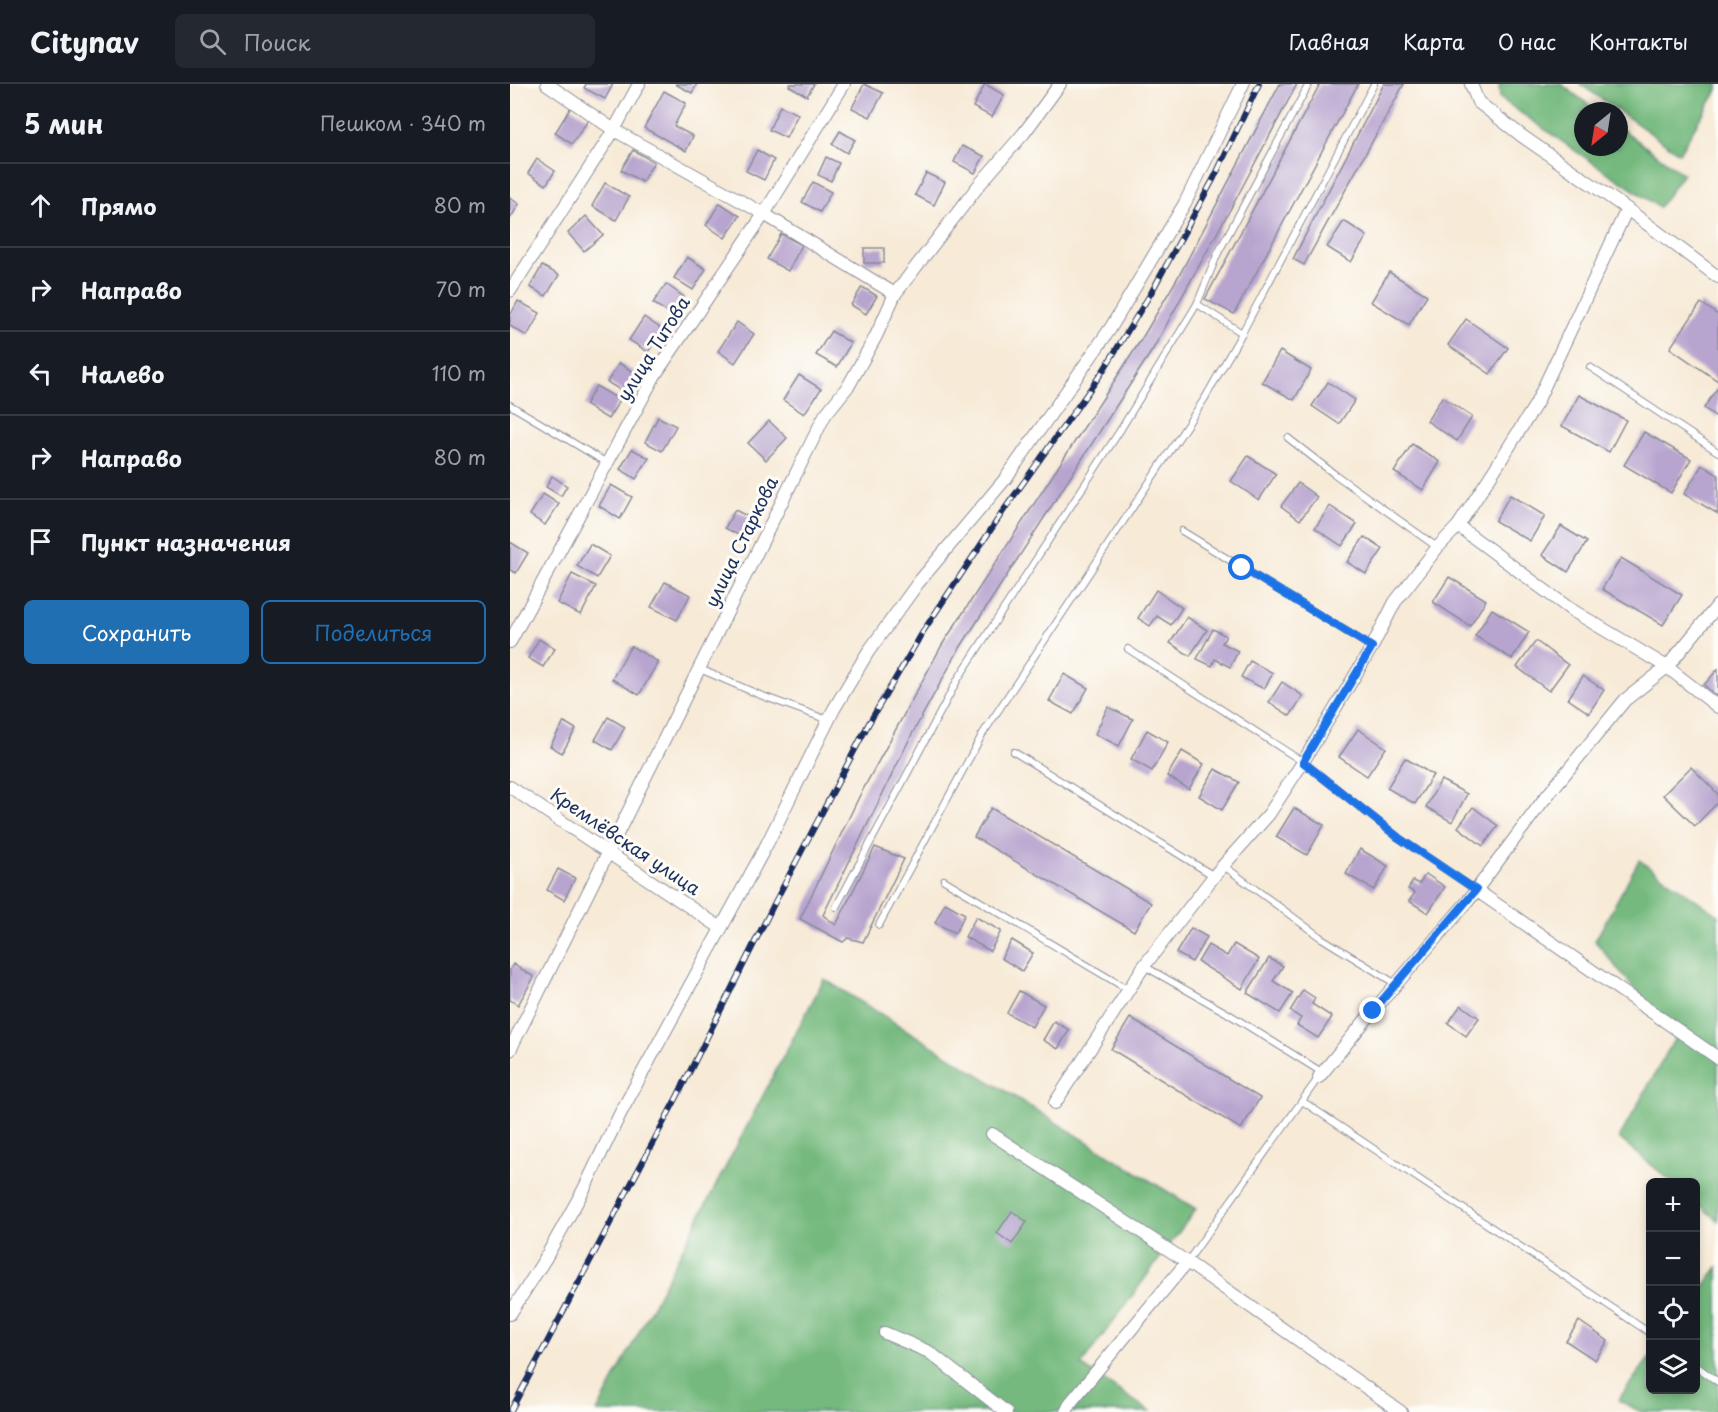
<!DOCTYPE html>
<html lang="ru">
<head>
<meta charset="utf-8">
<style>
  :root { --surface:#171b24; --page:#242831; --text:#f1f3f6; --muted:#9ea1a6; --line:#363941; --accent:#1f6fb2 }
  body { margin:0; font-family:"Playpen Sans",sans-serif; background:var(--page); color:var(--text) }
  .controls { position:absolute; right:18px; bottom:18px; display:grid; overflow:hidden; border-radius:9px; box-shadow:0 3px 9px #0003 }
  .controls button { width:54px; height:54px; display:grid; place-items:center; padding:0; border:0; border-bottom:2px solid var(--line); background:var(--surface); color:var(--text); font:30px sans-serif }
  .compass { position:absolute; left:1064px; top:18px; width:54px; height:54px; border-radius:50%; background:var(--surface); box-shadow:0 3px 9px #0003; rotate:210deg }
  .stop { position:absolute; width:18px; height:18px; margin:-14px; border:4px solid #1a73e8; border-radius:50%; background:#fff }
  .stop.end { background:#1a73e8; border-color:#fff; box-shadow:0 2px 6px #0008 }
  .list { margin:0; padding:0; list-style:none }
  h2 { display:flex; justify-content:space-between; align-items:center; height:78px; margin:0; padding:0 24px; font-size:26px }
  h2 small { font-size:20px; font-weight:400; color:var(--muted) }
  .list li { display:grid; grid-template-columns:39px 1fr auto; gap:18px; align-items:center; box-sizing:border-box; height:84px; padding:0 24px; border-top:2px solid var(--line) }
  .list b { display:block; font-size:22px; white-space:nowrap }
  .list em { font-size:20px; font-style:normal; color:var(--muted) }
  .actions { display:flex; gap:12px; padding:18px 24px }
  .actions a { flex:1; padding:14px 0; border:2px solid var(--accent); border-radius:9px; text-align:center; font-size:21px; color:var(--accent) }
  .actions .main { background:var(--accent); color:#fff }
  .icon { flex:none; width:33px; height:33px; fill:none; stroke:currentColor; stroke-width:2; stroke-linecap:round; stroke-linejoin:round }
  .map { position:relative; flex:none; width:1208px; height:1328px; overflow:hidden }
  header { display:flex; align-items:center; gap:36px; box-sizing:border-box; height:84px; padding:0 30px; background:var(--surface); border-bottom:2px solid var(--line) }
  header strong { font-size:28px }
  nav { display:flex; gap:33px; margin-inline-start:auto; font-size:21px }
  .search { width:420px; height:54px; background:var(--page); display:flex; align-items:center; gap:15px; box-sizing:border-box; padding:0 21px; border-radius:9px; color:var(--muted); font-size:22px }
  main { display:flex }
  aside { flex:1; background:var(--surface) }
  .map>svg:first-child { display:block }
</style>
</head>
<body>
<header>
<strong>Citynav</strong>
<div class="search"><svg class="icon" aria-label="search" viewBox="0 0 24 24"><circle cx="10" cy="10" r="6"/><path d="M15 15l6 6"/></svg>Поиск</div>
<nav><a>Главная</a><a>Карта</a><a>О нас</a><a>Контакты</a></nav>
</header>
<main>
<aside>
<h2>5 мин<small>Пешком · 340 m</small></h2>
<ul class="list">
<li><svg class="icon" aria-label="ahead" viewBox="0 0 24 24"><path d="M12 20V5M6 11l6-6 6 6"/></svg><div><b>Прямо</b></div><em>80 m</em></li>
<li><svg class="icon" aria-label="right" viewBox="0 0 24 24"><path d="M7 20v-9h11M14 6l5 5-5 5"/></svg><div><b>Направо</b></div><em>70 m</em></li>
<li><svg class="icon" aria-label="left" viewBox="0 0 24 24"><path d="M17 20v-9H6M10 6l-5 5 5 5"/></svg><div><b>Налево</b></div><em>110 m</em></li>
<li><svg class="icon" aria-label="right" viewBox="0 0 24 24"><path d="M7 20v-9h11M14 6l5 5-5 5"/></svg><div><b>Направо</b></div><em>80 m</em></li>
<li><svg class="icon" aria-label="arrive" viewBox="0 0 24 24"><path d="M6 21V4h12l-3 4 3 4H6"/></svg><div><b>Пункт назначения</b></div></li>
</ul>
<div class="actions"><a class="main">Сохранить</a><a>Поделиться</a></div>
</aside>
<div class="map">
<svg width="1208" height="1328" viewBox="0 0 1208 1328">
  <rect width="100%" height="100%" fill="#fdfcf7"/>
  <filter id="ink" filterUnits="userSpaceOnUse"><feTurbulence type="fractalNoise" baseFrequency=".0167" numOctaves="2"/><feDisplacementMap in="SourceGraphic" scale="12" xChannelSelector="R" yChannelSelector="G"/><feConvolveMatrix kernelMatrix="1 2 1 2 8 2 1 2 1" color-interpolation-filters="sRGB"/></filter>
  <filter id="wash" filterUnits="userSpaceOnUse"><feTurbulence type="fractalNoise" baseFrequency=".008" numOctaves="4" result="noise"/><feDisplacementMap in="SourceGraphic" scale="24" xChannelSelector="R" yChannelSelector="G"/><feGaussianBlur stdDeviation="1.35" result="paint"/><feColorMatrix in="noise" values="0 0 0 0 0 0 0 0 0 0 0 0 0 0 0 0 0 1.4 0 .05"/><feComposite in="paint" operator="in"/></filter>
  <g filter="url(#wash)">
    <rect width="100%" height="100%" fill="#f7ead7"/>
    <g fill="#74b97e" stroke="#48746e" stroke-width="1.5">
      <polygon points="989,0 1051,0 1087,27 1073,27 1073,63 1109,63 1109,43 1173,90 1149,123 1064,66 990,14"/>
      <polygon points="1070,0 1208,0 1208,5 1169,69"/>
      <polygon points="1129,776 1208,831 1208,1137 1186,1118 1186,1098 1162,1098 1109,1054 1165,954 1085,857"/>
      <polygon points="314,895 686,1125 571,1281 641,1328 87,1328"/>
      <polygon points="1208,1183 1208,1328 1131,1328 1108,1316 1140,1273 1140,1306 1186,1306 1186,1213"/>
    </g>
    <g id="blocks">
      <g fill="#b7a4cf">
        <polygon points="76,0 103,0 95,15 74,4"/>
        <polygon points="165,0 187,0 182,9"/>
        <polygon points="280,0 304,0 297,12 279,2"/>
        <polygon points="354,0 373,9 360,33 342,24"/>
        <polygon points="475,0 494,11 482,33 463,23"/>
        <polygon points="770,0 787,0 727,113 643,265 448,567 401,652 313,831 326,841 365,763 394,775 353,858 338,854 333,858 290,835 350,711 432,561 631,256 671,188"/>
        <polygon points="810,0 848,0 724,230 695,215"/>
        <polygon points="874,0 894,0 794,181 783,175"/>
        <polygon points="154,7 176,19 164,42 183,52 176,67 134,44"/>
        <polygon points="270,22 288,30 276,54 259,46"/>
        <polygon points="61,23 79,35 62,60 45,49"/>
        <polygon points="330,47 345,56 337,69 322,60"/>
        <polygon points="452,62 474,72 465,89 444,78"/>
        <polygon points="123,66 144,78 132,98 111,86"/>
        <polygon points="247,66 264,76 254,96 236,87"/>
        <polygon points="316,73 329,79 321,97 308,91"/>
        <polygon points="27,75 45,87 36,101 18,89"/>
        <polygon points="416,89 435,98 424,121 405,111"/>
        <polygon points="303,98 321,108 310,128 292,118"/>
        <polygon points="95,99 119,113 106,136 82,122"/>
        <polygon points="0,114 9,120 0,135"/>
        <polygon points="210,119 230,132 215,154 196,141"/>
        <polygon points="76,132 93,151 74,167 58,149"/>
        <polygon points="834,137 857,152 841,178 817,163"/>
        <polygon points="271,150 292,161 278,187 257,175"/>
        <rect x="354" y="164" width="20" height="15"/>
        <polygon points="177,173 196,185 183,206 164,194"/>
        <polygon points="32,182 49,191 36,212 20,203"/>
        <polygon points="879,188 917,211 899,241 861,218"/>
        <polygon points="156,200 174,213 162,231 143,219"/>
        <polygon points="352,203 367,212 356,230 341,221"/>
        <polygon points="8,217 30,229 17,252 0,242 0,232"/>
        <polygon points="1191,219 1208,231 1208,297 1160,264"/>
        <polygon points="134,233 153,246 138,268 119,256"/>
        <polygon points="956,235 998,264 980,290 938,261"/>
        <polygon points="227,238 244,250 225,279 208,267"/>
        <polygon points="321,247 341,259 327,283 306,271"/>
        <polygon points="770,267 801,286 784,316 752,298"/>
        <polygon points="109,279 127,290 115,309 97,298"/>
        <polygon points="289,291 311,305 294,330 273,316"/>
        <polygon points="818,298 845,316 829,340 802,322"/>
        <polygon points="86,302 110,316 98,335 75,321"/>
        <polygon points="1208,303 1208,334 1194,324"/>
        <polygon points="1069,311 1116,336 1099,368 1052,342"/>
        <polygon points="932,313 962,333 947,357 917,337"/>
        <polygon points="148,333 166,342 152,367 135,358"/>
        <polygon points="259,337 277,354 256,376 238,359"/>
        <polygon points="1134,348 1181,375 1161,409 1114,381"/>
        <polygon points="902,360 930,378 913,406 884,388"/>
        <polygon points="122,365 139,374 126,395 110,385"/>
        <polygon points="738,372 766,390 749,416 721,397"/>
        <polygon points="1192,381 1208,391 1208,430 1174,410"/>
        <polygon points="42,392 57,402 51,412 36,403"/>
        <polygon points="788,399 807,413 790,436 771,422"/>
        <polygon points="101,401 122,413 110,435 89,422"/>
        <polygon points="33,410 49,420 35,441 20,431"/>
        <polygon points="1000,411 1035,432 1020,457 985,437"/>
        <polygon points="820,422 847,440 832,462 805,444"/>
        <polygon points="225,426 243,435 234,454 215,444"/>
        <polygon points="1051,442 1077,458 1058,488 1032,471"/>
        <polygon points="854,453 873,465 856,490 837,478"/>
        <polygon points="0,458 18,469 6,489 0,486"/>
        <polygon points="80,460 100,472 87,494 67,482"/>
        <polygon points="1111,474 1172,511 1153,541 1092,505"/>
        <polygon points="62,490 86,502 71,531 47,519"/>
        <polygon points="939,493 976,516 960,542 923,518"/>
        <polygon points="155,498 180,511 167,536 141,523"/>
        <polygon points="646,506 672,524 661,541 647,532 640,542 628,534"/>
        <polygon points="982,525 1019,548 1002,575 965,552"/>
        <polygon points="677,533 697,546 680,572 660,559"/>
        <polygon points="703,545 716,552 712,559 728,567 720,583 705,575 702,582 687,575"/>
        <polygon points="29,555 45,565 33,583 18,574"/>
        <polygon points="1026,557 1058,581 1039,607 1007,583"/>
        <polygon points="121,562 148,578 129,611 102,595"/>
        <polygon points="740,577 763,589 754,605 731,593"/>
        <polygon points="1208,585 1208,613 1194,601"/>
        <polygon points="554,590 578,604 563,630 539,617"/>
        <polygon points="1073,592 1094,606 1079,629 1058,615"/>
        <polygon points="772,598 793,612 780,632 759,618"/>
        <polygon points="598,623 623,635 609,662 585,650"/>
        <polygon points="98,633 115,643 102,666 85,656"/>
        <polygon points="54,638 66,645 52,669 40,662"/>
        <polygon points="848,645 876,664 857,692 829,673"/>
        <polygon points="637,646 658,658 642,687 621,675"/>
        <polygon points="672,667 694,680 679,705 657,692"/>
        <polygon points="895,674 923,691 905,720 877,704"/>
        <polygon points="1181,683 1208,710 1208,718 1185,742 1153,711"/>
        <polygon points="705,685 729,698 712,726 689,712"/>
        <polygon points="931,696 957,710 942,738 916,723"/>
        <polygon points="963,723 988,742 973,762 948,743"/>
        <polygon points="481,724 641,819 624,847 464,753"/>
        <polygon points="784,724 814,741 797,771 766,753"/>
        <polygon points="850,765 878,782 864,806 836,790"/>
        <polygon points="48,785 65,794 54,816 37,806"/>
        <polygon points="916,790 935,803 918,829 899,817 905,809 898,805 903,797 909,800"/>
        <polygon points="435,819 455,830 445,849 425,839"/>
        <polygon points="466,833 491,847 480,867 455,853"/>
        <polygon points="681,844 697,853 682,878 666,869"/>
        <polygon points="502,856 523,869 512,887 491,874"/>
        <polygon points="724,860 749,875 732,905 688,878 698,861 717,872"/>
        <polygon points="759,874 773,882 763,897 783,909 770,929 737,909"/>
        <polygon points="3,880 24,893 8,921 0,916 0,886"/>
        <polygon points="793,906 805,914 802,920 822,933 808,954 787,941 791,934 780,927"/>
        <polygon points="509,907 534,921 522,943 497,929"/>
        <polygon points="951,921 969,934 956,952 938,939"/>
        <polygon points="620,934 750,1014 731,1045 601,965"/>
        <polygon points="544,937 559,946 548,965 533,956"/>
        <polygon points="502,1127 517,1138 502,1160 487,1149"/>
        <polygon points="1069,1237 1098,1257 1085,1276 1056,1257"/>
      </g>
    </g>
  </g>
  <g filter="url(#ink)">
    <use href="#blocks" fill-opacity="0" stroke="#898c9a" stroke-width="1.5"/>
    <g fill="none" stroke-linecap="round" stroke-linejoin="round">
      <defs>
        <g id="service">
          <polyline points="687,220 732,249"/>
          <polyline points="1080,283 1208,368"/>
          <polyline points="0,321 97,379"/>
          <polyline points="778,354 823,389 927,463"/>
          <polyline points="672,447 862,563"/>
          <polyline points="618,565 793,678 889,754 966,806"/>
          <polyline points="190,585 250,611 318,636"/>
          <polyline points="504,668 704,792"/>
          <polyline points="714,782 810,853 886,900"/>
          <polyline points="434,796 617,905"/>
          <polyline points="326,823 448,595 611,345 687,220 708,169 799,0"/>
          <polyline points="369,841 472,651 695,314 732,249 864,0"/>
          <polyline points="634,882 717,929 813,989"/>
          <polyline points="792,1017 1140,1249"/>
          <polyline points="677,1178 809,993"/>
          <polyline points="1186,1282 1208,1298"/>
        </g>
        <g id="minor">
          <polyline points="37,0 104,46 254,130 385,210"/>
          <polyline points="961,0 968,18 1012,52 1117,125 1208,193"/>
          <polyline points="0,207 104,46 129,0"/>
          <polyline points="948,442 1060,525 1157,583 1208,623"/>
          <polyline points="0,558 145,291 254,130 334,0"/>
          <polyline points="0,703 211,844"/>
          <polyline points="966,806 1208,974"/>
          <polyline points="0,966 315,331 339,301 366,252 385,210 469,101 514,49 550,0"/>
          <polyline points="809,993 863,927 958,817 1032,718 1115,616 1157,583 1208,521"/>
          <polyline points="545,1019 634,882 704,792 759,730 793,678 862,563 885,518 927,464 948,442 985,385 1026,320 1117,125"/>
          <polyline points="482,1050 677,1178 891,1328"/>
          <polyline points="0,1230 35,1175 74,1105 110,1030 257,760 324,625 358,568 408,499 496,394 600,245 675,119 733,0"/>
          <polyline points="375,1249 419,1268 496,1328"/>
          <polyline points="556,1328 561,1318 677,1178"/>
        </g>
      </defs>
      <use href="#service" stroke="#898c9a" stroke-width="8"/>
      <use href="#minor" stroke="#898c9a" stroke-width="14"/>
      <use href="#service" stroke="#fff" stroke-width="6"/>
      <use href="#minor" stroke="#fff" stroke-width="12"/>
      <defs>
        <polyline id="rail" points="0,1328 167,1013 265,818 359,639 414,546 496,423 593,287 641,209 704,94 749,0"/>
      </defs>
      <use href="#rail" stroke="#1b2f5e" stroke-width="6"/>
      <use href="#rail" stroke="#fdfcf7" stroke-width="4" stroke-dasharray="11" stroke-linecap="butt"/>
    </g>
  </g>
  <g fill="none" stroke-linecap="round" stroke-linejoin="round" filter="url(#ink)">
    <polyline stroke="#1a73e8" stroke-width="8" points="732,484 862,563 793,678 889,754 966,806 863,927"/>
  </g>
  <g text-anchor="middle" stroke-width="6" stroke-linejoin="round" paint-order="stroke">
    <g font-size="18" fill="#1b2f5e" stroke="#fdfcf7">
      <text transform="translate(144 265) rotate(-58)" y="6">улица Титова</text>
      <text transform="translate(232 458) rotate(-64)" y="6">улица Старкова</text>
      <text transform="translate(115 758) rotate(34)" y="6">Кремлёвская улица</text>
    </g>
  </g>
</svg>
<div class="controls">
<button>+</button>
<button>−</button>
<button><svg class="icon" aria-label="locate" viewBox="0 0 24 24"><circle cx="12" cy="12" r="6"/><path d="M12 2v4M12 18v4M2 12h4M18 12h4"/></svg></button>
<button><svg class="icon" aria-label="layers" viewBox="0 0 24 24"><path d="M12 4l9 5-9 5-9-5zM3 14l9 5 9-5"/></svg></button>
</div>
<svg class="compass" viewBox="-18 -18 36 36"><path d="M0-13l5 13h-10z" fill="#e53935"/><path d="M0 13l5-13h-10z" fill="#9ea1a6"/></svg>
<div class="stop" style="left:732px;top:484px"></div>
<div class="stop end" style="left:863px;top:927px"></div>
</div>
</main>
</body>
</html>
